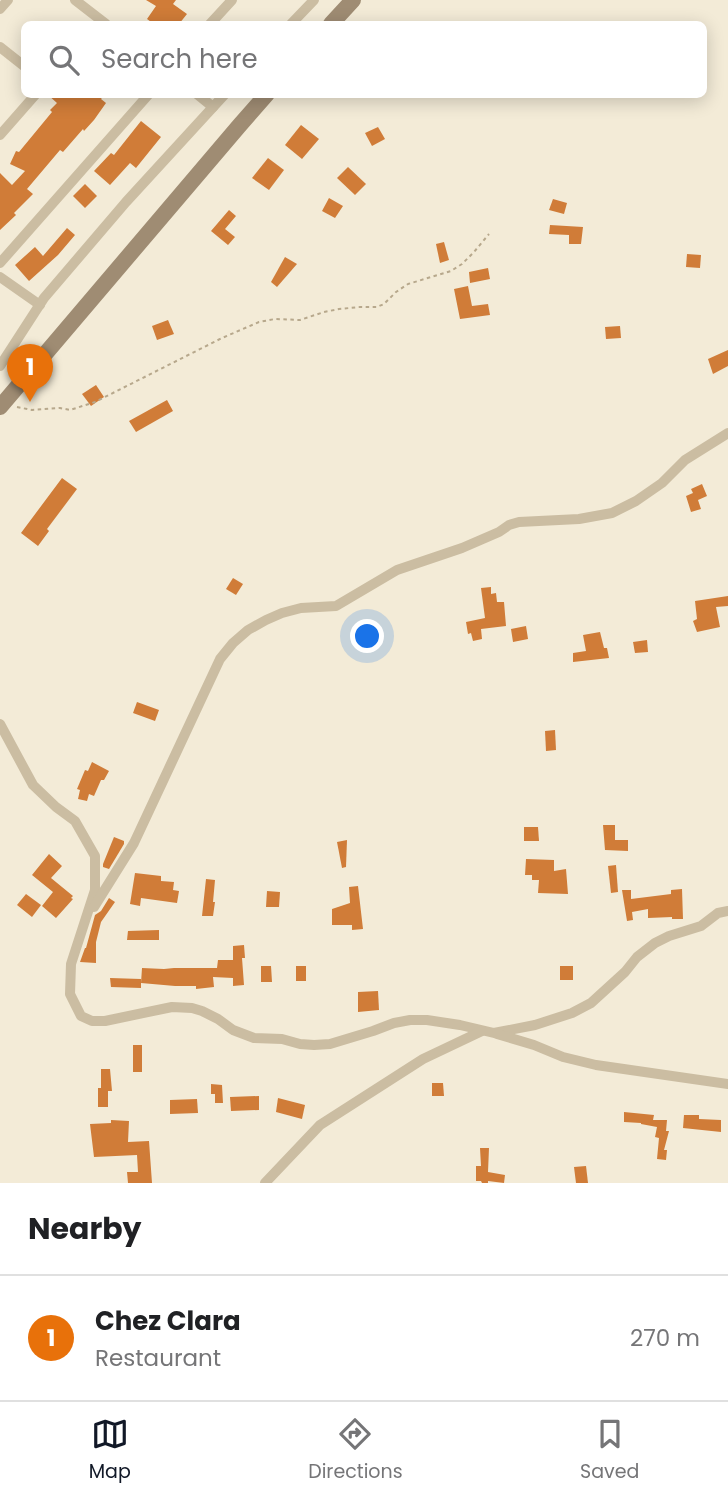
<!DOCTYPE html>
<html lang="en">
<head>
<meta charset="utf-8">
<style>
  :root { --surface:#fff; --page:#f2f2f2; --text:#202124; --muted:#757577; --line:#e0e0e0; --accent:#111827 }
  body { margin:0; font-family:Poppins,sans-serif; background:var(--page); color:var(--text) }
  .you { position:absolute; left:368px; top:637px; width:24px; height:24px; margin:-18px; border:5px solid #fff; border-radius:50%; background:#1a73e8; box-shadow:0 0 0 10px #1a73e833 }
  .badge { display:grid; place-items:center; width:46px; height:46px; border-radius:50%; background:var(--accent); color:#fff; font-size:23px; font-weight:700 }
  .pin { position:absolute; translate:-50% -58px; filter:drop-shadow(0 2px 4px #0008) }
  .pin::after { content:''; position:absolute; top:37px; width:24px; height:21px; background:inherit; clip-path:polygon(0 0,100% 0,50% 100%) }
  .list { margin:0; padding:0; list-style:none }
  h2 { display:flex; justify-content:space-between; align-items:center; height:91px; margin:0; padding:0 28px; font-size:30px }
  h2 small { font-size:23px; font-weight:400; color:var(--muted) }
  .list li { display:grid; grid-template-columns:46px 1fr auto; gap:21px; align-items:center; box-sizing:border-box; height:126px; padding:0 28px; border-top:2px solid var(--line) }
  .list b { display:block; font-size:26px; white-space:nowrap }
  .list p { margin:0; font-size:23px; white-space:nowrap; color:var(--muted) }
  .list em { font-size:23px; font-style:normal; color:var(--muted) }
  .icon { flex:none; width:38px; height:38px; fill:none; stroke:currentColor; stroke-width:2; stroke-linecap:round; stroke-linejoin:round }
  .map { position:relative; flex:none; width:728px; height:1183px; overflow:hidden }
  .search { position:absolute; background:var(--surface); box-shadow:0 4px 18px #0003; left:21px; right:21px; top:21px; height:77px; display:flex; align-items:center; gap:18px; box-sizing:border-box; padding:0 24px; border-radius:10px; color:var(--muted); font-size:26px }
  .sheet { height:217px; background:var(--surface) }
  nav { display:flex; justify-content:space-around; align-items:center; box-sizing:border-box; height:98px; border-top:2px solid var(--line); background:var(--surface); font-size:19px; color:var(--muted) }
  nav a { display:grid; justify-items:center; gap:4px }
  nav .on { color:var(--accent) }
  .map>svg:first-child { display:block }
</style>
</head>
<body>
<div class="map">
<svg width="728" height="1183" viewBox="0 0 728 1183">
  <rect width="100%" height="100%" fill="#f3ebd7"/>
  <g fill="#d07c38">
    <polygon points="146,0 176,0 173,4 187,14 179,24 154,24 147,19 156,6"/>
    <polygon points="47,94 105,94 101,99 106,103 94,120 84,131 83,129 63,152 60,150 27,189 33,194 14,213 16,215 0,230 0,173 12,185 25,171 10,164 16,151 19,152 52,112 50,110 57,103"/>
    <polygon points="141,121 161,137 136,168 130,163 110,185 94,171 111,153 114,155"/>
    <polygon points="301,125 319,139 302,159 285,145"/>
    <polygon points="378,127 385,139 372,146 365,133"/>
    <polygon points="268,158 284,170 269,190 252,178"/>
    <polygon points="348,167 366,184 355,195 337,178"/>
    <polygon points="85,184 97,196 85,208 73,196"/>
    <polygon points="329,198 343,206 335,218 322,211"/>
    <polygon points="553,199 567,203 564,214 549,210"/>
    <polygon points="229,210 236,216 225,229 235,237 228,245 211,231"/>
    <polygon points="550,225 583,227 581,244 569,244 569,235 549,234"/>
    <polygon points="67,228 75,235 58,255 29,281 15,265 35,247 43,256"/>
    <polygon points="444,242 449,260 440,263 436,244"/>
    <polygon points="687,254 701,255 700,268 686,267"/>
    <polygon points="285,257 297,264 277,287 271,282"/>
    <polygon points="488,268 490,279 470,283 469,272"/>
    <polygon points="468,286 472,306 488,304 490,315 460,319 454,289"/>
    <polygon points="168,320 174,334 157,340 152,326"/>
    <polygon points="620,326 621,338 606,339 605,327"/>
    <polygon points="728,350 728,366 713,374 708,359"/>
    <polygon points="96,385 104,397 91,406 82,394"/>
    <polygon points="167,400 173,411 136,432 129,421"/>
    <polygon points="62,478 77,489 47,529 49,531 38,546 21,533"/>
    <polygon points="702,484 707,496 698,500 701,509 691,512 686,496 693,493 691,489"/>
    <polygon points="233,578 243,584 236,595 226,589"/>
    <polygon points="491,587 491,594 496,593 497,602 504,602 506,626 481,629 482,639 473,641 471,633 468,634 466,622 485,618 481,588"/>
    <polygon points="728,596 728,606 716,607 720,627 697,632 693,621 697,619 695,601"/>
    <polygon points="526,626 528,639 513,642 511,629"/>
    <polygon points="600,632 604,648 607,648 609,658 573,662 573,653 586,651 583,635"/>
    <polygon points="647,640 648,652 635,653 633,642"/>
    <polygon points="137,702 159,710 155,721 133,713"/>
    <polygon points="555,730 556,750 546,751 545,731"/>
    <polygon points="92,762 109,771 104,780 101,780 94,796 89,794 87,801 78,799 80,790 77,789 85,770 88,771"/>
    <polygon points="603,825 615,825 615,840 628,840 628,851 605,850"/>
    <polygon points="524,827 538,827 539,841 524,841"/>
    <polygon points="114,837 124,841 124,844 109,869 103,867 103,864"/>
    <polygon points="347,840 346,867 342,868 337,842"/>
    <polygon points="49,854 62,866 51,878 73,896 71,898 73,899 56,918 42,906 53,892 32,875"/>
    <polygon points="526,859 554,860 554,871 566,869 568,894 538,893 539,880 532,880 532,875 525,875"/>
    <polygon points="616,865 618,892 611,893 608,866"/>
    <polygon points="135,873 161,876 161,881 174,882 173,890 179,891 177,903 141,898 140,906 130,904"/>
    <polygon points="206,879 215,880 213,902 215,902 213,916 202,916"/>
    <polygon points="358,886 363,929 352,930 352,925 332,925 332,909 350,903 349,887"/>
    <polygon points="682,889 683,919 672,919 672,917 648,918 648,909 632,912 633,920 627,921 622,890 631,890 631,899 671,894 671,890"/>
    <polygon points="267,891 280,892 279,907 266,907"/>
    <polygon points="26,894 41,905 32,917 17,905"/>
    <polygon points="109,898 115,902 101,922 96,942 96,963 80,962 85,948 86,948 95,915 101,911"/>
    <polygon points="159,930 159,940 127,940 128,931"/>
    <polygon points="244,945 245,958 242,958 244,985 233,986 233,978 213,977 214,987 196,989 196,986 175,986 141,983 142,968 164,969 174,968 217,968 218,960 233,960 233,946"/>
    <polygon points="261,966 271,966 272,982 261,982"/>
    <rect x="296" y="966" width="10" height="15"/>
    <rect x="560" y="966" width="13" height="14"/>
    <polygon points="110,978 141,979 141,988 111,987"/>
    <polygon points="378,991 379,1010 358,1012 358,992"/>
    <rect x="133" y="1045" width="9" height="27"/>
    <polygon points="101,1069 110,1069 112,1091 108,1091 108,1107 98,1107 98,1088 101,1088"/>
    <polygon points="432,1083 443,1083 444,1096 432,1096"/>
    <polygon points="211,1084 222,1085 223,1103 215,1103 215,1094 211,1094"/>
    <polygon points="259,1096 259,1110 231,1111 230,1097"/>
    <polygon points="278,1098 305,1105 302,1119 276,1112"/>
    <polygon points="197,1099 198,1113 170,1114 170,1100"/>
    <polygon points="624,1112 654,1115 653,1120 667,1120 666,1131 669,1131 664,1150 667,1150 666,1160 657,1159 659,1138 655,1137 657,1127 641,1124 641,1123 624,1122"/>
    <polygon points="684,1115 699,1115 699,1119 721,1120 721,1132 683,1128"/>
    <polygon points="111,1120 129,1121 128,1142 149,1141 152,1183 128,1183 127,1172 138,1172 137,1155 94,1157 90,1124 111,1123"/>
    <polygon points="480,1148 489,1148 488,1172 505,1175 504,1183 488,1181 488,1183 482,1183 481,1181 476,1181 476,1166 481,1166"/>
    <polygon points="586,1166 588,1183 576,1183 574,1167"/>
  </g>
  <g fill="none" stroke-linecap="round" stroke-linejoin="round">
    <polyline stroke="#b7a88c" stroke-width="2" stroke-dasharray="3.5 3.5" stroke-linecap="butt" points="17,407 32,410 60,408 70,410 95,402 222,338 259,322 275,319 300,320 324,312 339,309 360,307 377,307 384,304 396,292 408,284 451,271 462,264 474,252 489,234"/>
    <g stroke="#cbbda2" stroke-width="10">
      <polyline points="75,0 106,24"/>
      <polyline points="0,9 8,0"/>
      <polyline points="210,24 232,0"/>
      <polyline points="291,24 314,0"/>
      <polyline points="0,47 24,66"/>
      <polyline points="197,94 213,107"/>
      <polyline points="0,135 36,94"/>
      <polyline points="0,263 149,94"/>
      <polyline points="0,277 40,305"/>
      <polyline points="0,366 44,298 126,202 225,94"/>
      <polyline points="0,724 33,785 56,807 75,821 95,856 95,890 71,964 70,994 81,1016 92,1021 105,1021 172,1007 192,1008 202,1011 218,1019 233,1030 254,1038 282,1039 300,1044 314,1045 330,1044 373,1031 394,1023 410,1020 427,1020 460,1025 494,1033 535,1025 572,1013 591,1003 625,972 637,957 655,943 669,936 701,926 718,913 728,911"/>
      <polyline points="94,907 134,843 220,659 233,643 248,630 266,620 282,613 301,608 336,606 397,570 462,548 499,532 509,525 519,522 579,519 612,513 636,501 662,483 685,460 728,433"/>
      <polyline points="497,1034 534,1045 563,1057 596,1065 728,1084"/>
      <polyline points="265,1183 320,1125 423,1059 482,1031"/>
    </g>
    <g stroke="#9f8c73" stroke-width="16">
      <polyline points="331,24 353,0"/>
      <polyline points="0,407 239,126 267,94"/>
    </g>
  </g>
</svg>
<div class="you"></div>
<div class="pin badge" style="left:30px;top:402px;background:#e8710a">1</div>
<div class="search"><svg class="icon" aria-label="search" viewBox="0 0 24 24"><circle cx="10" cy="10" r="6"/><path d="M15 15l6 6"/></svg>Search here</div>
</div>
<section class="sheet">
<h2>Nearby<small></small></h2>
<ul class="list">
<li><span class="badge" style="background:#e8710a">1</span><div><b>Chez Clara</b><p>Restaurant</p></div><em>270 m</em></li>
</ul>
</section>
<nav>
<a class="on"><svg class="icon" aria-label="map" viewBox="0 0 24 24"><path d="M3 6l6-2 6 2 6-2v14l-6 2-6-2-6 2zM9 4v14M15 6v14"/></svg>Map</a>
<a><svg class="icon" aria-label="directions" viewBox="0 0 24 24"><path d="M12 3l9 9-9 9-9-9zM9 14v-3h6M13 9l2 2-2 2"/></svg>Directions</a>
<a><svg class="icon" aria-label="saved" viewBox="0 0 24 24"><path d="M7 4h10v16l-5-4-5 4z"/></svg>Saved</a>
</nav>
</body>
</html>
